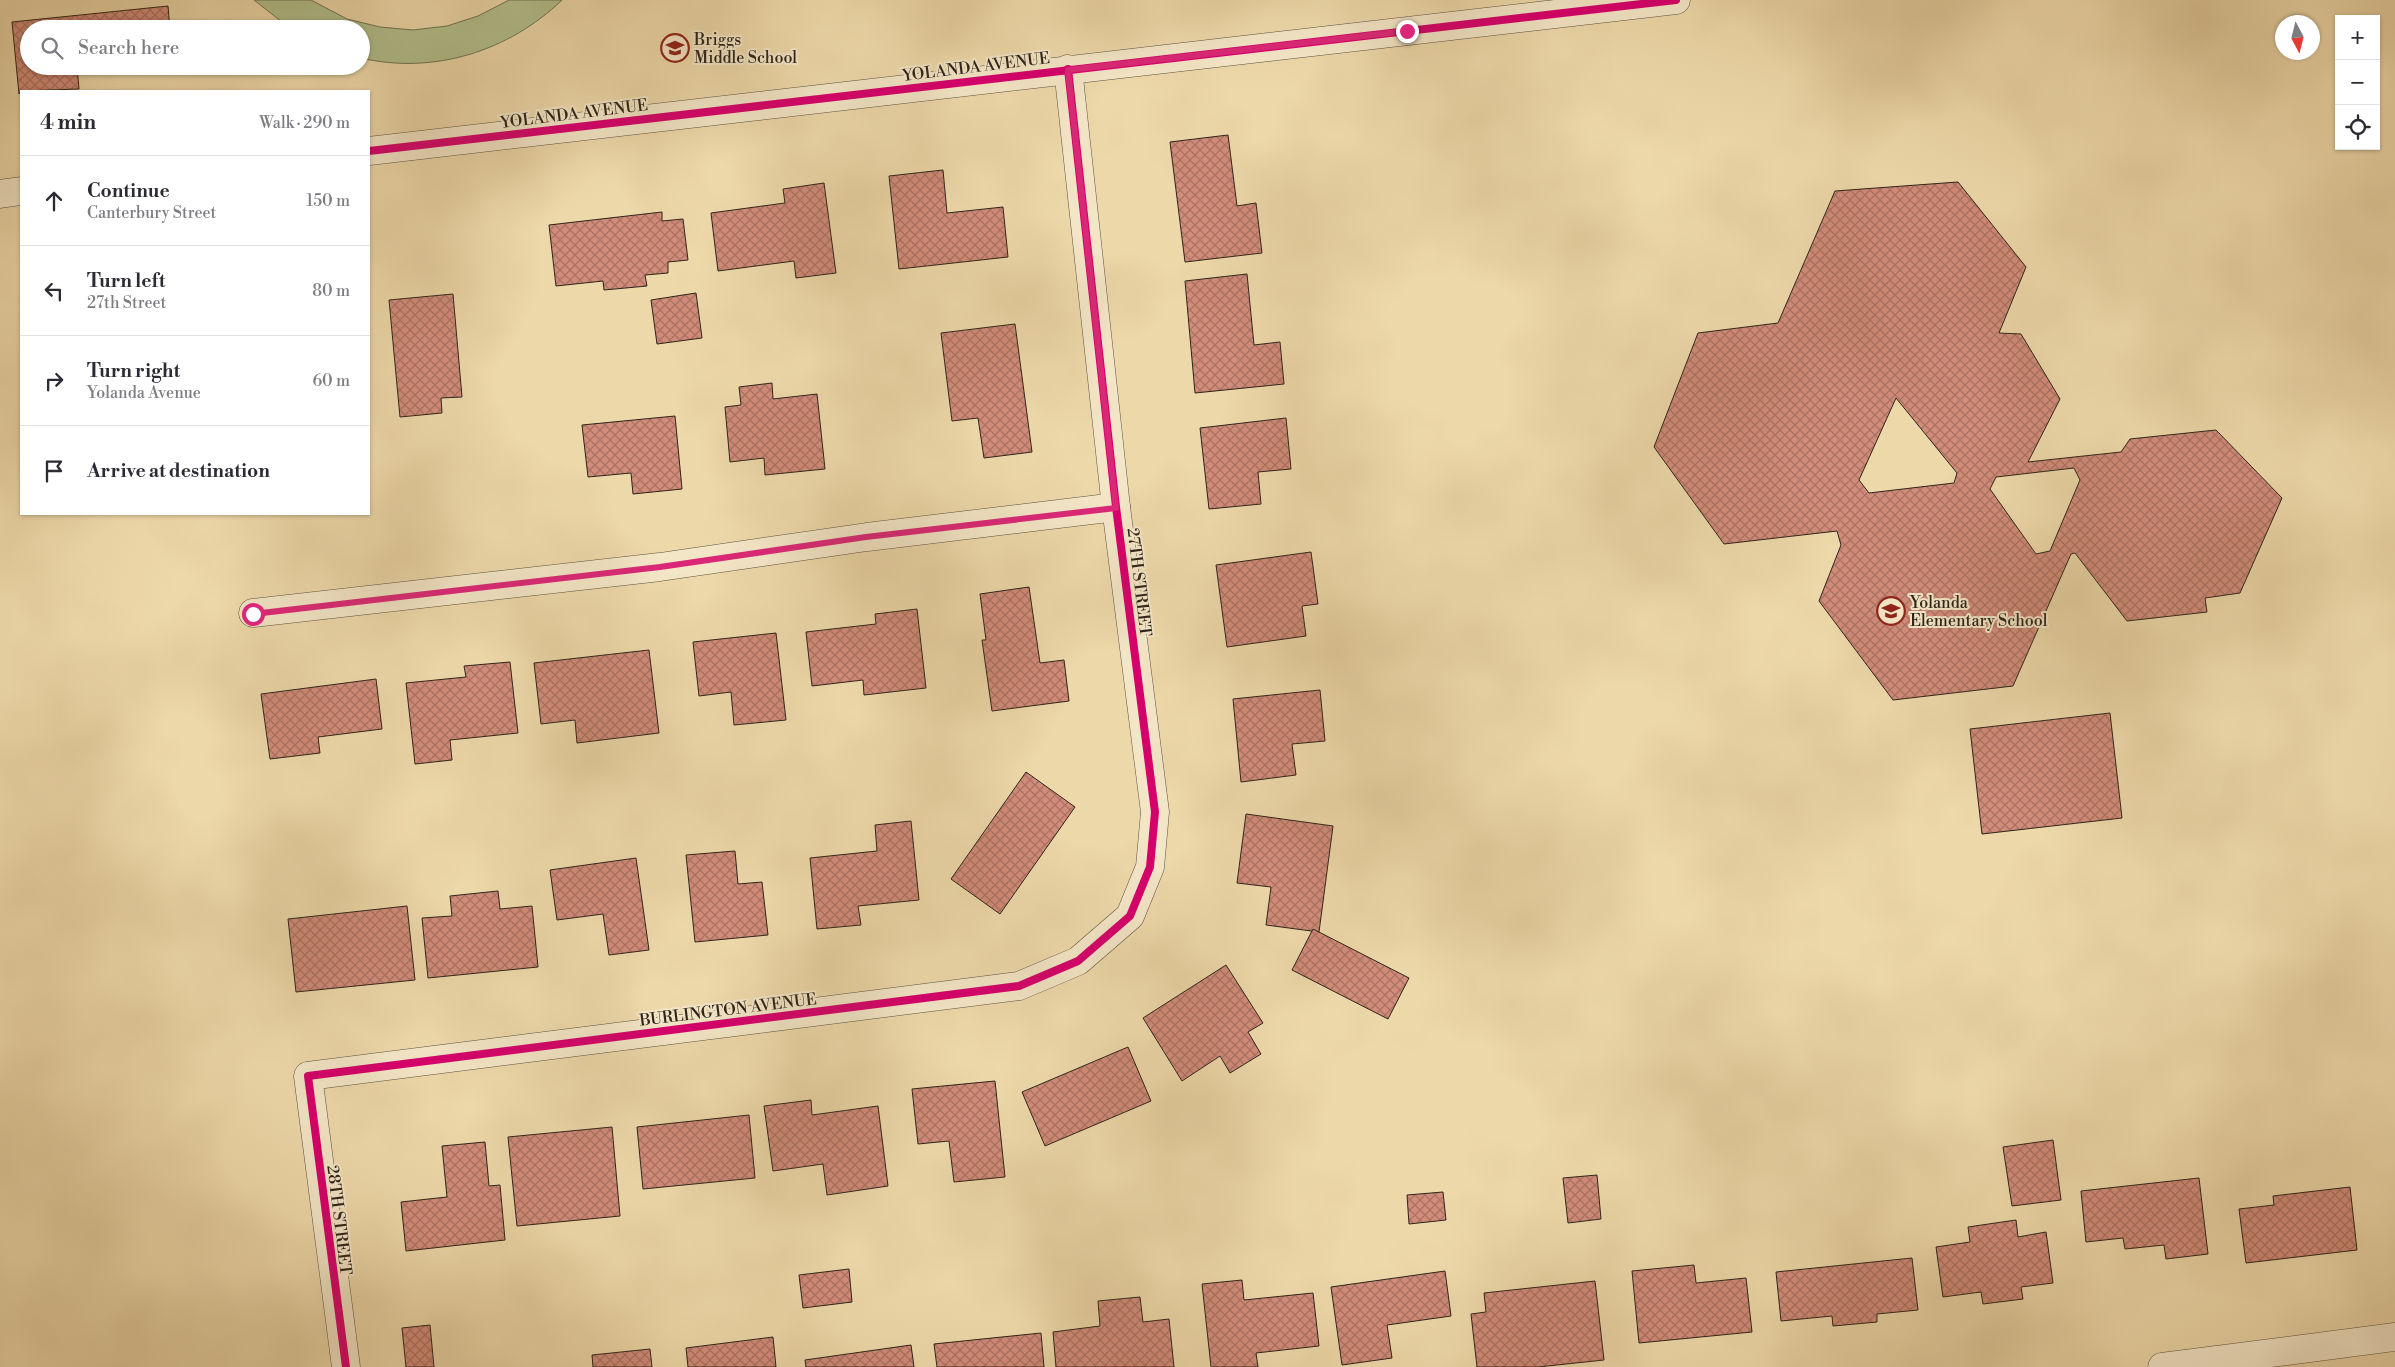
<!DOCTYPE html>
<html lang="en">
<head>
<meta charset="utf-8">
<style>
  :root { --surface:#fff; --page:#f2f2f3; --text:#2b2b33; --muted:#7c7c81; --line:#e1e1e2 }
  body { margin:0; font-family:"Libre Bodoni",serif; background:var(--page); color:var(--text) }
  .controls { position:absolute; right:15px; top:15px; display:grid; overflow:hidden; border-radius:0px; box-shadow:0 1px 4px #0004 }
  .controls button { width:45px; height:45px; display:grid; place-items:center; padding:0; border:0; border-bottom:1px solid var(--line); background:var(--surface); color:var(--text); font:25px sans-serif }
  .compass { position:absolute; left:2275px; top:15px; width:45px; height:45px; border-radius:50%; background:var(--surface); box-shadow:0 1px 4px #0004; rotate:173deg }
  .stop { position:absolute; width:15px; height:15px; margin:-11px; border:4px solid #db2777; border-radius:50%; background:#fff }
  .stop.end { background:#db2777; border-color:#fff; box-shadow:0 1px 5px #0008 }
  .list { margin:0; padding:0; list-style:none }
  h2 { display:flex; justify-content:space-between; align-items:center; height:65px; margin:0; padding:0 20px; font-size:21px }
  h2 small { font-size:16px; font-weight:400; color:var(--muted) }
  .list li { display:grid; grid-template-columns:32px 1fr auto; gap:15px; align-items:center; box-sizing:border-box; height:90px; padding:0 20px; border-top:1px solid var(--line) }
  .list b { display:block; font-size:19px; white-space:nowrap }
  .list p { margin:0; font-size:16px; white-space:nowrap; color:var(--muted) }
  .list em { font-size:16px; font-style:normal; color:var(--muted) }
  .icon { flex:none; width:28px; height:28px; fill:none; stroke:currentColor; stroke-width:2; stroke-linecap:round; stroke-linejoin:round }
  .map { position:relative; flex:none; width:2395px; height:1367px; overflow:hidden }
  .search { position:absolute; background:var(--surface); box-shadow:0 1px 4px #0004; left:20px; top:20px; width:350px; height:55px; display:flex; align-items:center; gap:12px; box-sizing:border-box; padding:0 18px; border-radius:28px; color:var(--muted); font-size:19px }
  .panel { position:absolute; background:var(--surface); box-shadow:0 1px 4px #0004; left:20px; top:90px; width:350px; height:425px; border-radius:0px }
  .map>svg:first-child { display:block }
</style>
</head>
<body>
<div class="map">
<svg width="2395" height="1367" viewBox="0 0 2395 1367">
  <defs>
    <pattern id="building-cross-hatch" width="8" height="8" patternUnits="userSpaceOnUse" patternTransform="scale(1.25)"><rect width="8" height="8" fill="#d28c7a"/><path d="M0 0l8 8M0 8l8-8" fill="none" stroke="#ab7263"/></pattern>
  </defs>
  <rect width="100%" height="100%" fill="#edd8a9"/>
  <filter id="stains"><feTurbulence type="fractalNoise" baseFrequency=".004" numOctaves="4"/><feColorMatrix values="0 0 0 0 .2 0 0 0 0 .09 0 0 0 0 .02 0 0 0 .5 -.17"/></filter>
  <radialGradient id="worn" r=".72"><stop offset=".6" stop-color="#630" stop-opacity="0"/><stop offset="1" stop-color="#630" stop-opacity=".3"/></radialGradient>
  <path fill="#b2c08d" stroke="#707254" d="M254,0H311L347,19L380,27L413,30L447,26L478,16L509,0H562C509,51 434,75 361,58V29H291Z"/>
  <g fill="url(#building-cross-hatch)" stroke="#2e241a" fill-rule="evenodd">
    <polygon points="168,6 170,29 29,29 29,66 77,66 79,89 21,91 19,94 12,22"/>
    <polygon points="1228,135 1237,206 1256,203 1262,253 1185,262 1170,142"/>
    <polygon points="943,170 947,213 1003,207 1008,257 899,269 889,176"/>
    <path d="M1958,182L2026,267L1999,333L2021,334L2060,399L2028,462L2121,452L2130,439L2216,430L2282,498L2240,593L2205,598L2207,612L2127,621L2075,553L2071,554L2013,686L1893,700L1819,601L1841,545L1837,531L1724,544L1654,447L1698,333L1778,323L1835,191ZM1896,398L1957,473L1954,483L1869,493L1859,480ZM2074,468L2080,480L2050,551L2036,554L1990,489L1996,477Z"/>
    <polygon points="824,183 836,273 796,278 794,261 718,271 711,213 785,203 783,189"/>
    <polygon points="662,212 662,221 683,219 688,260 668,262 668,273 645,275 647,286 604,290 603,281 556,286 549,225"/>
    <polygon points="1247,274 1254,345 1280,342 1284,384 1195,393 1185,281"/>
    <polygon points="696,293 702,338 657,344 651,300"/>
    <polygon points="453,294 462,397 441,398 442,413 400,417 389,300"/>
    <polygon points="1015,324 1032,452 984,458 978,418 952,421 941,333"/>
    <polygon points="772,383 773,399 817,394 825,469 765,475 764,458 730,462 725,407 741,405 739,387"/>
    <polygon points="675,416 682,489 633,494 631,473 588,477 582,425"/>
    <polygon points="1286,418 1291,469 1258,472 1261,504 1209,509 1200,428"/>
    <polygon points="1311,552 1318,604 1302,606 1306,636 1227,647 1216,565"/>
    <polygon points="1029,587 1040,663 1064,660 1069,701 992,711 982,640 986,640 980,594"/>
    <polygon points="917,609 926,688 864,695 863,680 812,686 806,632 876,624 875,614"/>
    <polygon points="776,633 786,720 734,725 731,692 699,696 693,642"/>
    <polygon points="649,650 659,733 577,743 575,720 541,724 534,663"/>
    <polygon points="510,662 518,733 450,740 452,760 415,764 406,683 466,677 464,666"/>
    <polygon points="376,679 382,729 318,737 320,753 270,759 261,694"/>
    <polygon points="1320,690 1325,741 1292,744 1296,775 1241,782 1233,699"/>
    <polygon points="2110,713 2122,818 1982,834 1970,729"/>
    <polygon points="1026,772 1075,807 1000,914 951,879"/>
    <polygon points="1246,814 1333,826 1319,932 1266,925 1271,887 1237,883"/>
    <polygon points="911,821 919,900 858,906 861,925 817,929 810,858 877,851 875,825"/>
    <polygon points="735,851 738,884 762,882 768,935 695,942 686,855"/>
    <polygon points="636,858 649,950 609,955 603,914 557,920 550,870"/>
    <polygon points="498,891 500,909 532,906 538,967 428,978 422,918 452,916 450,896"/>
    <polygon points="407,906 415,980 296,992 288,919"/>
    <polygon points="1313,929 1409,978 1388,1019 1292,970"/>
    <polygon points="1226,965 1263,1023 1248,1032 1261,1054 1230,1073 1220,1056 1182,1081 1143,1018"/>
    <polygon points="1128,1047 1151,1101 1045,1146 1022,1092"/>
    <polygon points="995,1081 1005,1177 954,1182 949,1141 918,1144 912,1089"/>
    <polygon points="811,1100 812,1115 878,1106 888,1186 827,1195 823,1164 773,1171 764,1106"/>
    <polygon points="749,1115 755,1178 643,1189 637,1127"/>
    <polygon points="612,1127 620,1216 517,1226 508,1137"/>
    <polygon points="2053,1140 2061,1200 2012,1206 2003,1147"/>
    <polygon points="485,1142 489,1186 500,1185 505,1240 406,1251 401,1202 447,1197 442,1146"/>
    <polygon points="1597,1175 1601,1219 1568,1223 1563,1178"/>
    <polygon points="2199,1178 2208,1254 2166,1259 2164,1245 2125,1249 2123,1238 2086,1242 2081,1191"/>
    <polygon points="2350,1187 2357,1250 2246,1263 2239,1209 2274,1205 2273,1196"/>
    <polygon points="1443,1192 1446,1220 1409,1224 1407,1195"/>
    <polygon points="2016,1220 2018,1237 2046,1232 2053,1283 2021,1287 2023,1299 1983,1304 1981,1292 1943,1297 1936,1247 1970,1242 1968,1227"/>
    <polygon points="1912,1258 1918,1310 1877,1314 1877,1322 1833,1326 1832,1316 1781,1321 1776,1272"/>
    <polygon points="1694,1265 1696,1283 1746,1278 1752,1332 1639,1343 1632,1271"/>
    <polygon points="849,1269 852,1302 803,1308 799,1275"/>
    <polygon points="1445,1271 1451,1316 1387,1325 1392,1358 1342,1365 1331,1287"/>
    <polygon points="1242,1280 1244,1300 1313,1293 1319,1346 1256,1353 1258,1367 1211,1367 1202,1284"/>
    <polygon points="1595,1281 1604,1360 1538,1367 1477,1367 1471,1314 1486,1312 1484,1293"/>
    <polygon points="1140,1297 1143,1322 1169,1319 1174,1367 1056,1367 1053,1332 1100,1326 1098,1301"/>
    <polygon points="430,1325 434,1367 406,1367 402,1328"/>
    <polygon points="1041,1333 1044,1367 937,1367 934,1344"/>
    <polygon points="773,1337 776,1367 688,1367 686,1348"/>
    <polygon points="911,1345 914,1367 806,1367 805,1360"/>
    <polygon points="650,1349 652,1367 593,1367 592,1355"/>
  </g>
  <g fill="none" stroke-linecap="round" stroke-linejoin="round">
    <defs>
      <g id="minor">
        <polyline points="369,151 1676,0"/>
        <polyline points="0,194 21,191"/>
        <polyline points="253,613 660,567 867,537 1116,507"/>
        <polyline points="346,1367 308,1076 1019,986 1078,961 1130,916 1150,867 1155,812 1116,507 1068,69"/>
        <polyline points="2162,1367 2395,1337"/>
      </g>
    </defs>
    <use href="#minor" stroke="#5e513e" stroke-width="29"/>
    <use href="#minor" stroke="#f3e6c7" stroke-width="28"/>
    <defs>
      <g id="cycleway">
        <polyline points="369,151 1676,0"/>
        <polyline points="346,1367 308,1076 1019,986 1078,961 1130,916 1150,867 1155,812 1116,507 1068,69"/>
      </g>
    </defs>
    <use href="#cycleway" stroke="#f3e6c7" stroke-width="11"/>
    <use href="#cycleway" stroke="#d6006c" stroke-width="8"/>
  </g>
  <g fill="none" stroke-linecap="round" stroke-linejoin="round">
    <polyline stroke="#db2777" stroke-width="6" points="253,614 660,567 866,537 1116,508 1068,70 1407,31"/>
  </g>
  <defs>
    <symbol id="school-ring" viewBox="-11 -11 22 22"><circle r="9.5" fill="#f3e6c7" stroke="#8f2418" stroke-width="1.5"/><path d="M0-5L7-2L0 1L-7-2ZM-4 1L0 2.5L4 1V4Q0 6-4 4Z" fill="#8f2418"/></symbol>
  </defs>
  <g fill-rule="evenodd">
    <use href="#school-ring" x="659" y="32" width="32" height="32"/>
    <use href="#school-ring" x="1875" y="595" width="32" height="32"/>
  </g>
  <g text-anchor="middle" stroke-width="4" stroke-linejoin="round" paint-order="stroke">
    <g font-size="16" fill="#2e241a" stroke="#f3e6c7" text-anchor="start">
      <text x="694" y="45">Briggs<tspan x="694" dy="18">Middle School</tspan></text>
      <text x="1910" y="608">Yolanda<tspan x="1910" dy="18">Elementary School</tspan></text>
    </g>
    <g font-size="16" fill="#2e241a" stroke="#f3e6c7">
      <text transform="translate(976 66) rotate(-7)" y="6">YOLANDA AVENUE</text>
      <text transform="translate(574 113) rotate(-7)" y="6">YOLANDA AVENUE</text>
      <text transform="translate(1140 582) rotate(83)" y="6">27TH STREET</text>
      <text transform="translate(728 1009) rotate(-7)" y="6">BURLINGTON AVENUE</text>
      <text transform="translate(340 1220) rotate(83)" y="6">28TH STREET</text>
    </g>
  </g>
  <rect width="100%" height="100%" filter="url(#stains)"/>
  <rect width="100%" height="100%" fill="url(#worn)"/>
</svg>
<div class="controls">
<button>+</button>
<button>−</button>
<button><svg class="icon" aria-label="locate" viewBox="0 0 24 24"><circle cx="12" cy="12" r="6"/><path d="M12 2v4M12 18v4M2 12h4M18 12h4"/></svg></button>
</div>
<svg class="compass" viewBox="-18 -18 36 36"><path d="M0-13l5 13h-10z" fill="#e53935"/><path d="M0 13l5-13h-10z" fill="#7c7c81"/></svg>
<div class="stop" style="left:253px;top:614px"></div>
<div class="stop end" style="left:1407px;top:31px"></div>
<div class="search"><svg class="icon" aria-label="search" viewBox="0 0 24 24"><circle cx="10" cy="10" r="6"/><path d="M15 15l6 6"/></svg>Search here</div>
<section class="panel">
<h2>4 min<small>Walk · 290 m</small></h2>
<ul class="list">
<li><svg class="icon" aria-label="ahead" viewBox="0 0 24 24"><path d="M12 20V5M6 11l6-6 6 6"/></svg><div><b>Continue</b><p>Canterbury Street</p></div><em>150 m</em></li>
<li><svg class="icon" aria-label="left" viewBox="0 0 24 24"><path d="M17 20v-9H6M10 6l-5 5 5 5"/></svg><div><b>Turn left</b><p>27th Street</p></div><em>80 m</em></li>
<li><svg class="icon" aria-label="right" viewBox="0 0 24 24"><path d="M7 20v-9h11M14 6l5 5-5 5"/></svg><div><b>Turn right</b><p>Yolanda Avenue</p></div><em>60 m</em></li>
<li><svg class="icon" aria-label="arrive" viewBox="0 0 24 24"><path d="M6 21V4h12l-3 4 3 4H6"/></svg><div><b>Arrive at destination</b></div></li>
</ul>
</section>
</div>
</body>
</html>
